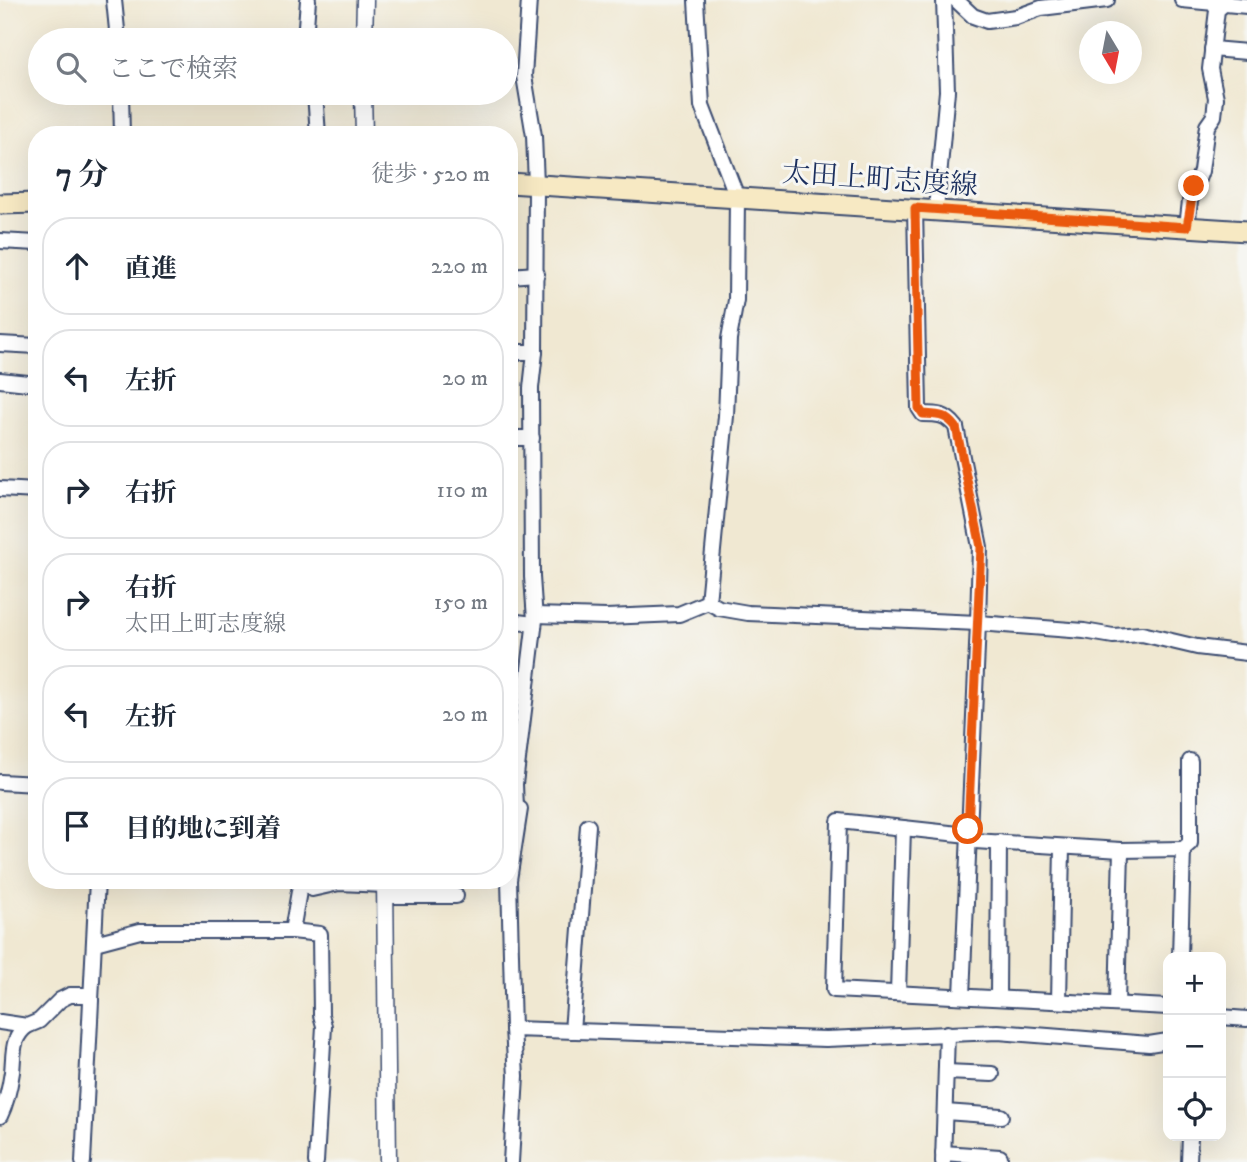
<!DOCTYPE html>
<html lang="ja">
<head>
<meta charset="utf-8">
<style>
  :root { --surface:#fff; --page:#f6f6f7; --text:#1f2937; --muted:#747a83; --line:#e0e1e3 }
  body { margin:0; font-family:"IM FELL DW Pica","Noto Serif JP",serif; background:var(--page); color:var(--text) }
  .controls { position:absolute; right:21px; bottom:21px; display:grid; overflow:hidden; border-radius:14px; box-shadow:0 7px 28px #0002 }
  .controls button { width:63px; height:63px; display:grid; place-items:center; padding:0; border:0; border-bottom:2px solid var(--line); background:var(--surface); color:var(--text); font:35px sans-serif }
  .compass { position:absolute; left:1079px; top:21px; width:63px; height:63px; border-radius:50%; background:var(--surface); box-shadow:0 7px 28px #0002; rotate:170deg }
  .stop { position:absolute; width:21px; height:21px; margin:-16px; border:5px solid #ea580c; border-radius:50%; background:#fff }
  .stop.end { background:#ea580c; border-color:#fff; box-shadow:0 2px 7px #0008 }
  .list { margin:0; padding:0; list-style:none }
  h2 { display:flex; justify-content:space-between; align-items:center; height:91px; margin:0; padding:0 28px; font-size:30px }
  h2 small { font-size:23px; font-weight:400; color:var(--muted) }
  .list li { display:grid; grid-template-columns:46px 1fr auto; gap:21px; align-items:center; box-sizing:border-box; height:98px; margin:0 14px 14px; padding:0 14px; border:2px solid var(--line); border-radius:28px }
  .list b { display:block; font-size:26px; white-space:nowrap }
  .list p { margin:0; font-size:23px; white-space:nowrap; color:var(--muted) }
  .list em { font-size:23px; font-style:normal; color:var(--muted) }
  .icon { flex:none; width:38px; height:38px; fill:none; stroke:currentColor; stroke-width:2; stroke-linecap:round; stroke-linejoin:round }
  .map { position:relative; flex:none; width:1247px; height:1162px; overflow:hidden }
  .search { position:absolute; background:var(--surface); box-shadow:0 7px 28px #0002; left:28px; top:28px; width:490px; height:77px; display:flex; align-items:center; gap:18px; box-sizing:border-box; padding:0 24px; border-radius:38px; color:var(--muted); font-size:26px }
  .panel { position:absolute; background:var(--surface); box-shadow:0 7px 28px #0002; left:28px; top:126px; width:490px; height:763px; border-radius:28px }
  .map>svg:first-child { display:block }
</style>
</head>
<body>
<div class="map">
<svg width="1247" height="1162" viewBox="0 0 1247 1162">
  <rect width="100%" height="100%" fill="#f6f6f2"/>
  <filter id="ink" filterUnits="userSpaceOnUse"><feTurbulence type="fractalNoise" baseFrequency=".0143" numOctaves="2"/><feDisplacementMap in="SourceGraphic" scale="14" xChannelSelector="R" yChannelSelector="G"/><feConvolveMatrix kernelMatrix="1 2 1 2 8 2 1 2 1" color-interpolation-filters="sRGB"/></filter>
  <filter id="wash" filterUnits="userSpaceOnUse"><feTurbulence type="fractalNoise" baseFrequency=".00686" numOctaves="4" result="noise"/><feDisplacementMap in="SourceGraphic" scale="28" xChannelSelector="R" yChannelSelector="G"/><feGaussianBlur stdDeviation="1.57" result="paint"/><feColorMatrix in="noise" values="0 0 0 0 0 0 0 0 0 0 0 0 0 0 0 0 0 1.4 0 .05"/><feComposite in="paint" operator="in"/></filter>
  <g filter="url(#wash)">
    <rect width="100%" height="100%" fill="#f0e8d2"/>
  </g>
  <g filter="url(#ink)">
    <g fill="none" stroke-linecap="round" stroke-linejoin="round">
      <defs>
        <g id="minor">
          <polyline points="114,0 118,40"/>
          <polyline points="308,0 306,26 309,40"/>
          <polyline points="696,0 702,106 737,197 736,300 729,339 726,416 708,602"/>
          <polyline points="956,0 973,16 987,21 1016,17 1041,8 1107,0"/>
          <polyline points="1182,0 1247,6"/>
          <polyline points="1212,49 1247,52"/>
          <polyline points="121,93 122,135"/>
          <polyline points="315,93 318,135"/>
          <polyline points="936,209 947,91 944,0"/>
          <polyline points="1187,227 1190,201 1201,171 1207,126 1214,116 1216,98 1210,69 1217,10 1226,2"/>
          <polyline points="0,241 37,243"/>
          <polyline points="509,276 537,274"/>
          <polyline points="0,344 37,346"/>
          <polyline points="509,352 535,352"/>
          <polyline points="0,380 37,384"/>
          <polyline points="509,438 532,438"/>
          <polyline points="0,489 37,491"/>
          <path d="M535,615L606,617L679,614L708,602L719,608L748,613L978,623L980,547L956,427C946,414 938,414 923,414L919,408L915,208"/>
          <polyline points="509,621 534,624"/>
          <polyline points="0,782 37,784"/>
          <polyline points="509,810 516,809 515,784 535,620 532,577 531,388 535,352 536,184 534,136 524,76 529,0"/>
          <polyline points="1183,849 1190,843 1190,761"/>
          <polyline points="312,889 339,883 385,885"/>
          <polyline points="385,896 456,896"/>
          <polyline points="292,931 301,880"/>
          <polyline points="95,943 140,931 292,931 320,934 321,1015 324,1026 316,1162"/>
          <polyline points="898,993 903,828"/>
          <polyline points="962,996 978,623 1084,631 1113,636 1142,634 1197,647 1247,653"/>
          <polyline points="998,998 999,842"/>
          <polyline points="1059,1001 1062,847"/>
          <polyline points="1117,1004 1121,850"/>
          <polyline points="1168,1007 834,990 839,821 968,835 975,841 1121,850 1183,849 1180,957"/>
          <polyline points="1221,1017 1247,1019"/>
          <polyline points="0,1022 27,1026 39,1021 60,1000 70,995 91,995"/>
          <polyline points="513,1029 509,880 520,809"/>
          <polyline points="572,1031 588,826"/>
          <polyline points="946,1072 992,1074"/>
          <polyline points="945,1112 1001,1116"/>
          <path d="M0,1116C6,1104 10,1086 12,1072C14,1054 11,1038 27,1026"/>
          <polyline points="943,1153 1000,1157"/>
          <polyline points="83,1162 97,880"/>
          <polyline points="511,1162 516,1076 513,1029 826,1039 998,1032 1149,1044 1168,1041"/>
          <polyline points="943,1162 947,1033"/>
          <polyline points="1189,1162 1190,1136"/>
        </g>
        <g id="tertiary">
          <polyline points="364,40 365,0"/>
          <polyline points="363,93 364,135"/>
          <polyline points="385,880 388,1162"/>
        </g>
        <g id="secondary">
          <polyline points="509,183 1247,231"/>
          <polyline points="0,204 37,203"/>
        </g>
      </defs>
      <use href="#minor" stroke="#3b4b6f" stroke-width="18"/>
      <use href="#tertiary" stroke="#3b4b6f" stroke-width="19"/>
      <use href="#secondary" stroke="#3b4b6f" stroke-width="23"/>
      <use href="#minor" stroke="#fff" stroke-width="14"/>
      <use href="#tertiary" stroke="#fff" stroke-width="16"/>
      <use href="#secondary" stroke="#f7e9c3" stroke-width="19"/>
    </g>
  </g>
  <g fill="none" stroke-linecap="round" stroke-linejoin="round" filter="url(#ink)">
    <path stroke="#ea580c" stroke-width="9" d="M968,829L981,547L956,427C946,414 938,415 923,414L919,408L915,208L1187,227L1194,186"/>
  </g>
  <g text-anchor="middle" stroke-width="6" stroke-linejoin="round" paint-order="stroke">
    <g font-size="28" fill="#1b2f5e" stroke="#f6f6f2">
      <text transform="translate(880 178) rotate(4)" y="10">太田上町志度線</text>
    </g>
  </g>
</svg>
<div class="controls">
<button>+</button>
<button>−</button>
<button><svg class="icon" aria-label="locate" viewBox="0 0 24 24"><circle cx="12" cy="12" r="6"/><path d="M12 2v4M12 18v4M2 12h4M18 12h4"/></svg></button>
</div>
<svg class="compass" viewBox="-18 -18 36 36"><path d="M0-13l5 13h-10z" fill="#e53935"/><path d="M0 13l5-13h-10z" fill="#747a83"/></svg>
<div class="stop" style="left:968px;top:829px"></div>
<div class="stop end" style="left:1194px;top:186px"></div>
<div class="search"><svg class="icon" aria-label="search" viewBox="0 0 24 24"><circle cx="10" cy="10" r="6"/><path d="M15 15l6 6"/></svg>ここで検索</div>
<section class="panel">
<h2>7 分<small>徒歩 · 520 m</small></h2>
<ul class="list">
<li><svg class="icon" aria-label="ahead" viewBox="0 0 24 24"><path d="M12 20V5M6 11l6-6 6 6"/></svg><div><b>直進</b></div><em>220 m</em></li>
<li><svg class="icon" aria-label="left" viewBox="0 0 24 24"><path d="M17 20v-9H6M10 6l-5 5 5 5"/></svg><div><b>左折</b></div><em>20 m</em></li>
<li><svg class="icon" aria-label="right" viewBox="0 0 24 24"><path d="M7 20v-9h11M14 6l5 5-5 5"/></svg><div><b>右折</b></div><em>110 m</em></li>
<li><svg class="icon" aria-label="right" viewBox="0 0 24 24"><path d="M7 20v-9h11M14 6l5 5-5 5"/></svg><div><b>右折</b><p>太田上町志度線</p></div><em>150 m</em></li>
<li><svg class="icon" aria-label="left" viewBox="0 0 24 24"><path d="M17 20v-9H6M10 6l-5 5 5 5"/></svg><div><b>左折</b></div><em>20 m</em></li>
<li><svg class="icon" aria-label="arrive" viewBox="0 0 24 24"><path d="M6 21V4h12l-3 4 3 4H6"/></svg><div><b>目的地に到着</b></div></li>
</ul>
</section>
</div>
</body>
</html>
